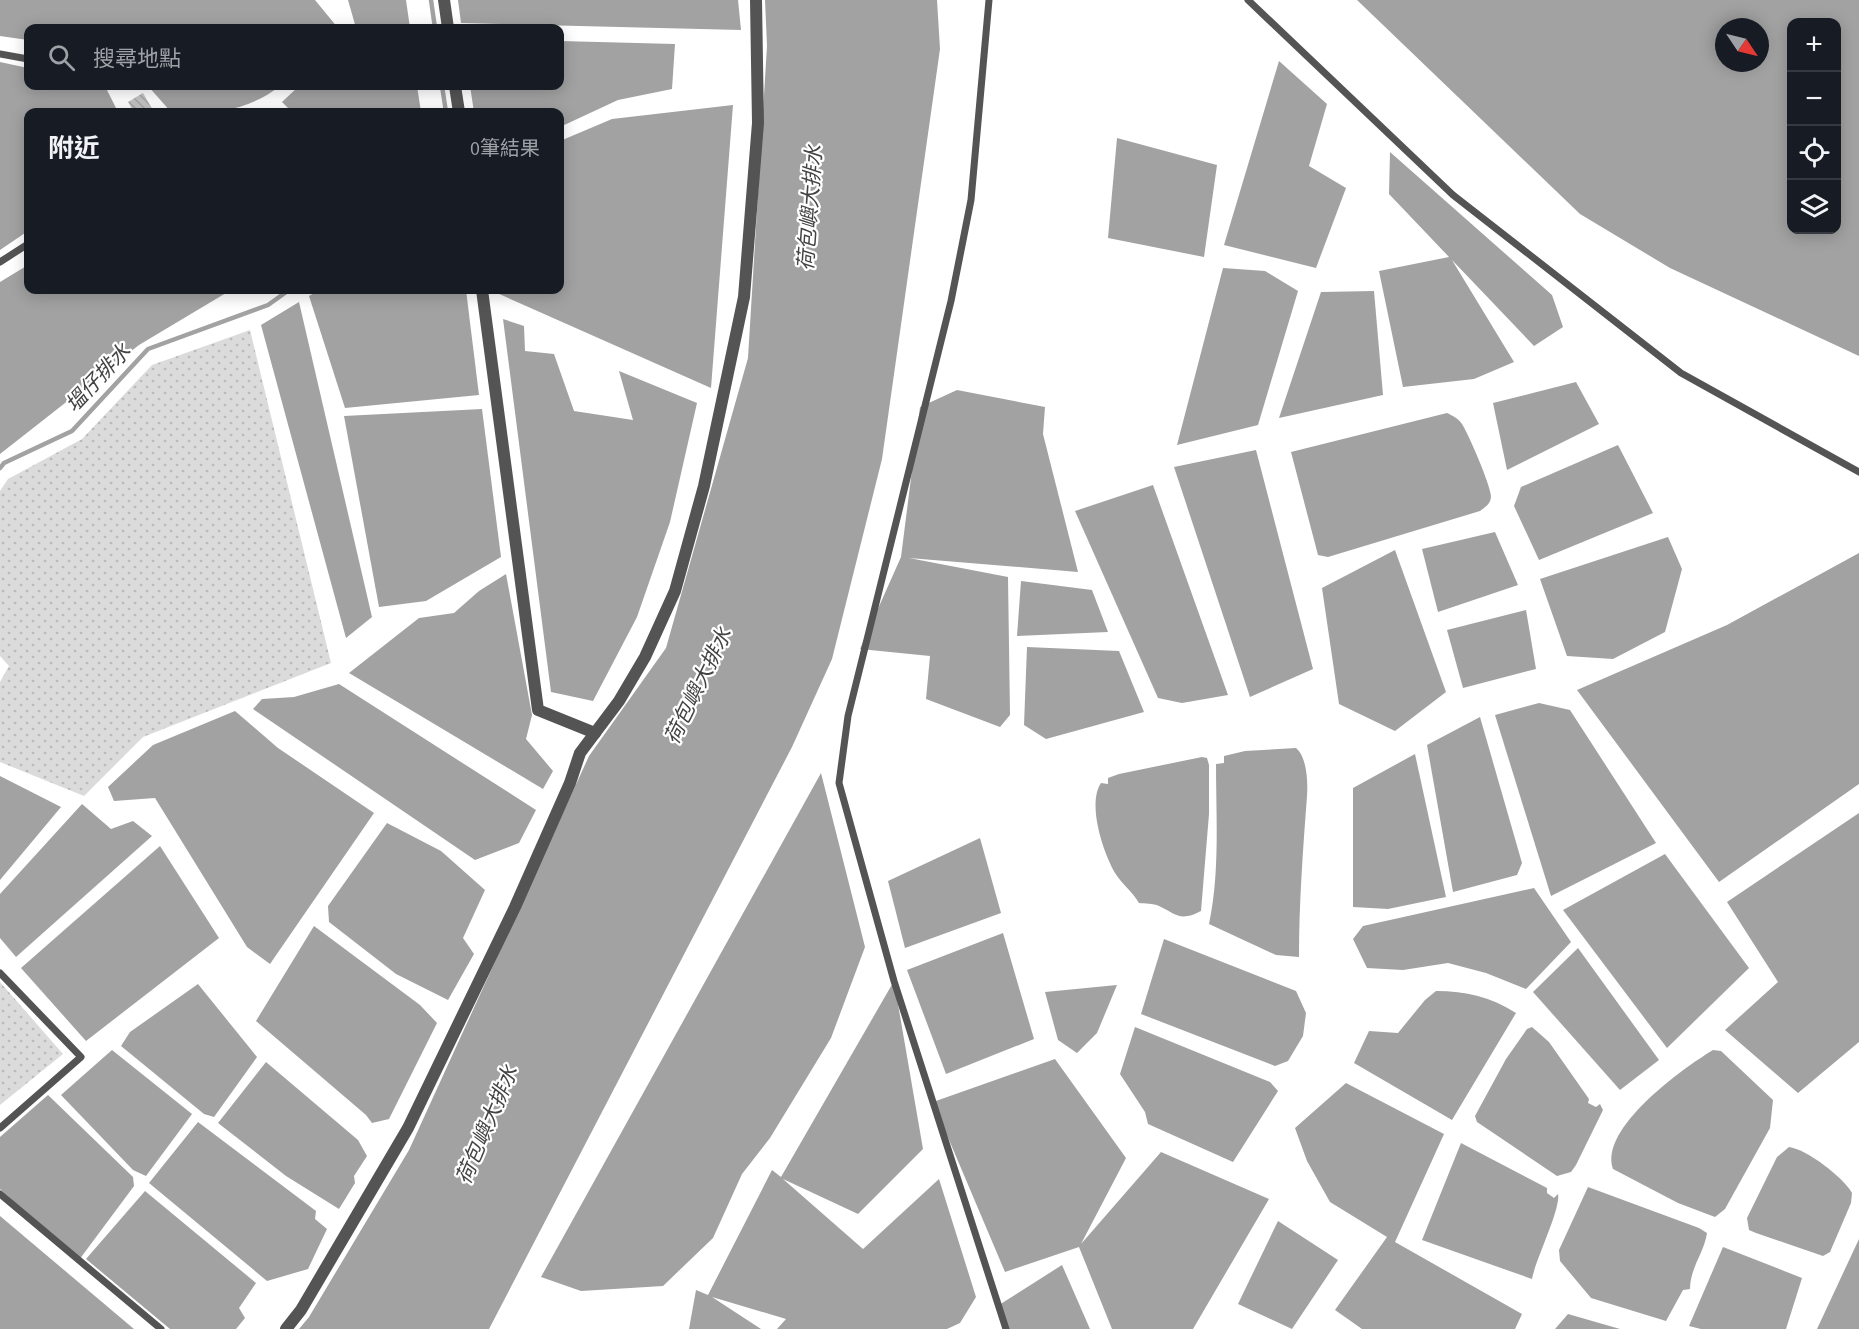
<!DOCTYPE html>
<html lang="zh-TW">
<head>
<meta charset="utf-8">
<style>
  :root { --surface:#171b24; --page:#242831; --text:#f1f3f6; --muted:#9ea1a6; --line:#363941 }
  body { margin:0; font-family:"Source Sans 3","Noto Sans TC",sans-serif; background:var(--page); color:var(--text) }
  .controls { position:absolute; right:18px; top:18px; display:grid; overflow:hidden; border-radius:12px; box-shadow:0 3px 15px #0003 }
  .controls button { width:54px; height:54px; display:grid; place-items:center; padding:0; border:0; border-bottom:2px solid var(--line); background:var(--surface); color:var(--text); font:30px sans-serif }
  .compass { position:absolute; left:1715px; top:18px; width:54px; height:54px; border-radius:50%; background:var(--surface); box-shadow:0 3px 15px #0003; rotate:125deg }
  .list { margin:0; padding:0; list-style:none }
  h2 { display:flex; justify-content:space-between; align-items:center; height:78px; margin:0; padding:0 24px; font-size:26px }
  h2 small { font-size:20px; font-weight:400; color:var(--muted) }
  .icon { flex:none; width:33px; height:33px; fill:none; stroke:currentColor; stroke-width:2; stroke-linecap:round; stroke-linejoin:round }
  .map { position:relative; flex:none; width:1859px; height:1329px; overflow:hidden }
  .search { position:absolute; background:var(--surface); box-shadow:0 3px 15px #0003; left:24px; top:24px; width:540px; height:66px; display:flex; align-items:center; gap:15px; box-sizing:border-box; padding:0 21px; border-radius:12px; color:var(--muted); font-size:22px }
  .panel { position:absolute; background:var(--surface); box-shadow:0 3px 15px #0003; left:24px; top:108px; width:540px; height:186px; border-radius:12px }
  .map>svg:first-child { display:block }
</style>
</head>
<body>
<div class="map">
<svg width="1859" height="1329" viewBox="0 0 1859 1329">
  <defs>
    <pattern id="grass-dots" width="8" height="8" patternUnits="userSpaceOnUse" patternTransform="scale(1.5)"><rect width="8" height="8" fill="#dbdbdb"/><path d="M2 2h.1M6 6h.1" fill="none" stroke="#bababa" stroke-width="1.8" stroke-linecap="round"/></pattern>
    <pattern id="building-back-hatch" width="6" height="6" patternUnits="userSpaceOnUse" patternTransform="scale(1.5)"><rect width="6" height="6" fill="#c4c4c4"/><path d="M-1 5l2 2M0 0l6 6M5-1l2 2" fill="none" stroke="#a7a7a7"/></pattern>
  </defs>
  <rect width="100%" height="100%" fill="#fff"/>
  <g fill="url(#grass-dots)">
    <polygon points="250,330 331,663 143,737 84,796 0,762 0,682 9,666 0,656 0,491 8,479 82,439 152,365"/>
    <polygon points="0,982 63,1054 0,1105"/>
  </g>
  <g fill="#a2a2a2" fill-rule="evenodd">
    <polygon points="0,0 315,0 338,28 28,28 28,40 0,36"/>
    <polygon points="348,0 406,0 410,28 356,28"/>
    <polygon points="458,0 738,0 741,30 461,23"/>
    <polygon points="765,0 937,0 940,49 882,459 832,659 792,747 489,1329 299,1329 309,1317 409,1150 589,756 666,648 748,358 767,46"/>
    <path d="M1357,0H1859V356L1670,268L1580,214ZM1836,22V230H1792V22ZM1724,27H1760V63H1724Z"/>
    <polygon points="560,41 675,44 672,89 618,100 560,127 560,112 474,112 470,86 560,86"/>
    <polygon points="1279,61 1327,104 1309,166 1346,188 1316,268 1224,245"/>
    <polygon points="0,62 28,68 28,86 105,86 118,112 28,112 28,231 0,250"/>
    <path d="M148,86H280C245,113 212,113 171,112Z"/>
    <polygon points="299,86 417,86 421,112 292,112 282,102"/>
    <polygon points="733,105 711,388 497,293 496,290 560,290 560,141 612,119"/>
    <polygon points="1117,138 1217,165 1204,257 1108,238"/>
    <polygon points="1390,152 1552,295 1563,327 1534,346 1452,260 1514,362 1474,379 1403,387 1379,271 1449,257 1389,194"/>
    <polygon points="28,265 28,290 231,290 139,345 0,454 0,282"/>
    <polygon points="1223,268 1265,271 1298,291 1258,425 1177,445"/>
    <polygon points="319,290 466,290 479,395 345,408 309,296"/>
    <polygon points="1374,291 1383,395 1279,418 1321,292"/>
    <polygon points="299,302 372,617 346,638 261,325"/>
    <polygon points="503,319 524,326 525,351 554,354 574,411 633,420 619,371 697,403 670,522 637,617 593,701 551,692"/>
    <polygon points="1576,382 1599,424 1507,470 1493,403"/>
    <polygon points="957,390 1045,407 1043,434 1078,572 909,558 1008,577 1010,715 1000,727 926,699 930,656 860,649 901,557 920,407"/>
    <polygon points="482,409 501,557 426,601 379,607 344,416"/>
    <path d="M1447,413C1453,416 1458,418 1462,424C1469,435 1490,484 1491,496C1491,504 1485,507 1480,511L1328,557L1318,555L1291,452Z"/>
    <polygon points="1618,445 1653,513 1539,560 1514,506 1521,487"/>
    <polygon points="1256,450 1313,669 1250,697 1174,467"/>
    <polygon points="1153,485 1228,695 1182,703 1158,698 1075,511"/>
    <polygon points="1495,532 1518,585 1438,612 1422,549"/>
    <polygon points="1668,537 1682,569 1665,632 1613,659 1567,656 1540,579"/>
    <polygon points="1395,550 1446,692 1395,731 1339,704 1322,588"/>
    <polygon points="1859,553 1859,784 1719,882 1577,690 1727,625"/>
    <polygon points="506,574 532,715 526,739 553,771 543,789 349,673 419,618 454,613 479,591"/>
    <polygon points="1021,581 1092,590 1108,632 1017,636"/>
    <polygon points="1526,610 1536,669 1463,688 1447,630"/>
    <polygon points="1027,647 1119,651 1144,712 1046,739 1024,725"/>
    <polygon points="339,684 536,810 519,843 475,860 253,709 262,699 294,697"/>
    <polygon points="1539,703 1570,710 1656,843 1551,896 1495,715"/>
    <polygon points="235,711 278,748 374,813 270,964 247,947 155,798 114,801 108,787 153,745"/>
    <polygon points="1480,717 1522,863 1517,875 1453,892 1427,745"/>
    <path d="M1296,748C1307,757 1308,782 1307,796C1303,849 1299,903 1299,957L1276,955L1209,924C1220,873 1216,816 1216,764L1224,763V756L1245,751Z"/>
    <polygon points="1415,754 1446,897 1388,909 1353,907 1353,788"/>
    <path d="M1202,757L1207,758L1209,765V814L1201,911C1180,922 1176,914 1159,906C1153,903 1145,904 1139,903C1132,891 1122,884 1115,873C1103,852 1087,804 1101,783L1108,784V778L1119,774Z"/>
    <polygon points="821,773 865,947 831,1038 770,1138 742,1174 713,1238 663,1286 581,1291 541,1277"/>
    <polygon points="0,776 61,807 0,880"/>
    <polygon points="82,804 111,829 133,821 152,836 16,957 0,938 0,894"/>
    <polygon points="1859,813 1859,1042 1798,1093 1725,1030 1778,982 1727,902"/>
    <polygon points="387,823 441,851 485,890 463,938 474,954 448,1000 396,974 329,922 328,906"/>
    <polygon points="980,838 1001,913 905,948 888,881"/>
    <polygon points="160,846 219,938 86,1041 21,968"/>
    <polygon points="1665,854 1749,968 1667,1048 1563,910"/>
    <polygon points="1534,888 1571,942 1526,989 1486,973 1448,963 1403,970 1367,968 1353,939 1363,926"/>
    <polygon points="314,926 420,1005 437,1023 389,1119 372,1123 366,1115 256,1021"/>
    <polygon points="1003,933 1034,1039 946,1074 907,970"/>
    <polygon points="1164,939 1296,991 1306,1013 1303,1036 1288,1061 1275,1066 1141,1014"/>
    <polygon points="1578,948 1659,1060 1620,1090 1533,992"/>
    <polygon points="894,981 923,1149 858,1214 783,1179 863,1249 939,1179 976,1297 960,1323 947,1329 777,1329 786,1319 712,1297 761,1329 689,1329 696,1290 708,1295 772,1170 781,1177"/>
    <polygon points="198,984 257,1057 214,1117 204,1114 121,1046 130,1032"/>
    <polygon points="1117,985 1097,1033 1077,1053 1058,1040 1045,992"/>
    <path d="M1436,991C1466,991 1491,997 1516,1013L1452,1120L1354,1063L1369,1031L1398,1033L1425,1000Z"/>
    <polygon points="1135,1027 1270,1082 1278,1091 1233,1162 1148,1124 1145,1112 1120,1074"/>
    <polygon points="1532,1027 1549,1042 1589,1099 1588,1103 1596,1107 1600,1104 1603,1110 1576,1165 1571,1172 1557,1176 1477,1122 1475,1116 1506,1059 1527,1029"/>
    <polygon points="112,1050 192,1114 146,1176 133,1170 61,1095"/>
    <path d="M1713,1050L1721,1051L1773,1100L1770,1128L1725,1209L1715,1217L1678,1203L1613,1169C1598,1129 1683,1068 1713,1050Z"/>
    <polygon points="1055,1059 1126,1158 1081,1244 1161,1152 1269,1199 1193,1329 1112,1329 1079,1247 1005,1272 933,1102"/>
    <polygon points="266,1062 358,1140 367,1156 354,1176 355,1183 339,1209 286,1176 218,1123"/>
    <polygon points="1346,1083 1444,1134 1395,1242 1522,1314 1515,1329 1362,1329 1335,1310 1387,1237 1330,1202 1307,1161 1295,1128"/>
    <polygon points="48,1095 133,1177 134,1186 79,1260 0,1189 0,1137"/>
    <polygon points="198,1122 316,1211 315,1219 327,1229 308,1269 267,1281 149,1183"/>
    <path d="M1461,1143L1547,1188V1193L1554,1198L1558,1194C1561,1209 1536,1258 1532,1279L1422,1240Z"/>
    <path d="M1789,1147C1806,1149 1843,1177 1852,1193L1851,1203L1830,1252L1823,1256L1756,1233L1749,1230L1747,1218L1777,1157Z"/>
    <path d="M1588,1187L1699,1228L1707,1233C1704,1253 1690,1268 1690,1289L1683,1290L1666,1321L1591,1298L1560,1261L1559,1250Z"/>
    <polygon points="145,1191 256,1283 239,1308 245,1318 236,1329 170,1329 86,1259"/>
    <polygon points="0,1216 134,1329 0,1329"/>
    <polygon points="1278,1221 1338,1260 1292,1329 1238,1304"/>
    <polygon points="1859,1239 1859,1329 1817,1329"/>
    <polygon points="1723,1247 1802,1278 1786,1329 1701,1329 1689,1326"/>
    <polygon points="1062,1265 1090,1329 1009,1329 999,1305"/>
    <polygon points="1568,1314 1620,1329 1555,1329"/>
  </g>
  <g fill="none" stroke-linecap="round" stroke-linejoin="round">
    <g stroke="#a2a2a2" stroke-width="4.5">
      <polyline points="431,0 435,28"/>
      <polyline points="442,86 446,112"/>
      <polyline points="0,468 4,463 72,431 148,349 268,305 289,290"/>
    </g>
  </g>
  <polygon fill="url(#building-back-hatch)" points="143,93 154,112 134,112 128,102"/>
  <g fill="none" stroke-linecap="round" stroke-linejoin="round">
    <g stroke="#545454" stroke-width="7">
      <polyline points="989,0 971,200 951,301 848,716 839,783 894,981 1006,1329"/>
      <polyline points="1248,0 1453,195 1681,373 1859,472"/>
      <polyline points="0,54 28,59"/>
      <polyline points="0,262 28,244"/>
      <polyline points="0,973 81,1057 0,1128"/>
      <polyline points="0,1194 161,1329"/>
    </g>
    <g stroke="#545454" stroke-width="12">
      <polyline points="444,0 448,28"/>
      <polyline points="455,86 459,112"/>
      <polyline points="482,290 538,710 595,733"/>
      <polyline points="286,1329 301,1310 408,1128 515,907 570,783 580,753 619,701 645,657 675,591 704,486 744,297 758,123 756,0"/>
    </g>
  </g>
  <g text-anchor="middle" stroke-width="4.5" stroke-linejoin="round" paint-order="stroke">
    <g font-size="21" font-style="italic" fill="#434343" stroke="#fff">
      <text transform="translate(810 208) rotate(-86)" y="7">荷包嶼大排水</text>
      <text transform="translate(98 378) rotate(-47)" y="7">塭仔排水</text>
      <text transform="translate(698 686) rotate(-64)" y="7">荷包嶼大排水</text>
      <text transform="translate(487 1125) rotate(-67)" y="7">荷包嶼大排水</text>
    </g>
  </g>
</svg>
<div class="controls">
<button>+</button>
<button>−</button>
<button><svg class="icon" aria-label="locate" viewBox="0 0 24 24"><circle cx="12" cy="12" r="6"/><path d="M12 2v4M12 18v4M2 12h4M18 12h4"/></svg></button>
<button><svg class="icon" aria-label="layers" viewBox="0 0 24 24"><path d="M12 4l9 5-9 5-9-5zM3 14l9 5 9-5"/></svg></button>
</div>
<svg class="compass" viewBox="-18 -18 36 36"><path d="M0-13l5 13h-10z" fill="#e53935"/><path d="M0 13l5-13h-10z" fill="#9ea1a6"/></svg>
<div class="search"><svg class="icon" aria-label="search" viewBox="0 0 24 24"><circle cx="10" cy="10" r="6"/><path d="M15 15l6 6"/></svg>搜尋地點</div>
<section class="panel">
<h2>附近<small>0筆結果</small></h2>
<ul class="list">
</ul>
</section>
</div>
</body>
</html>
